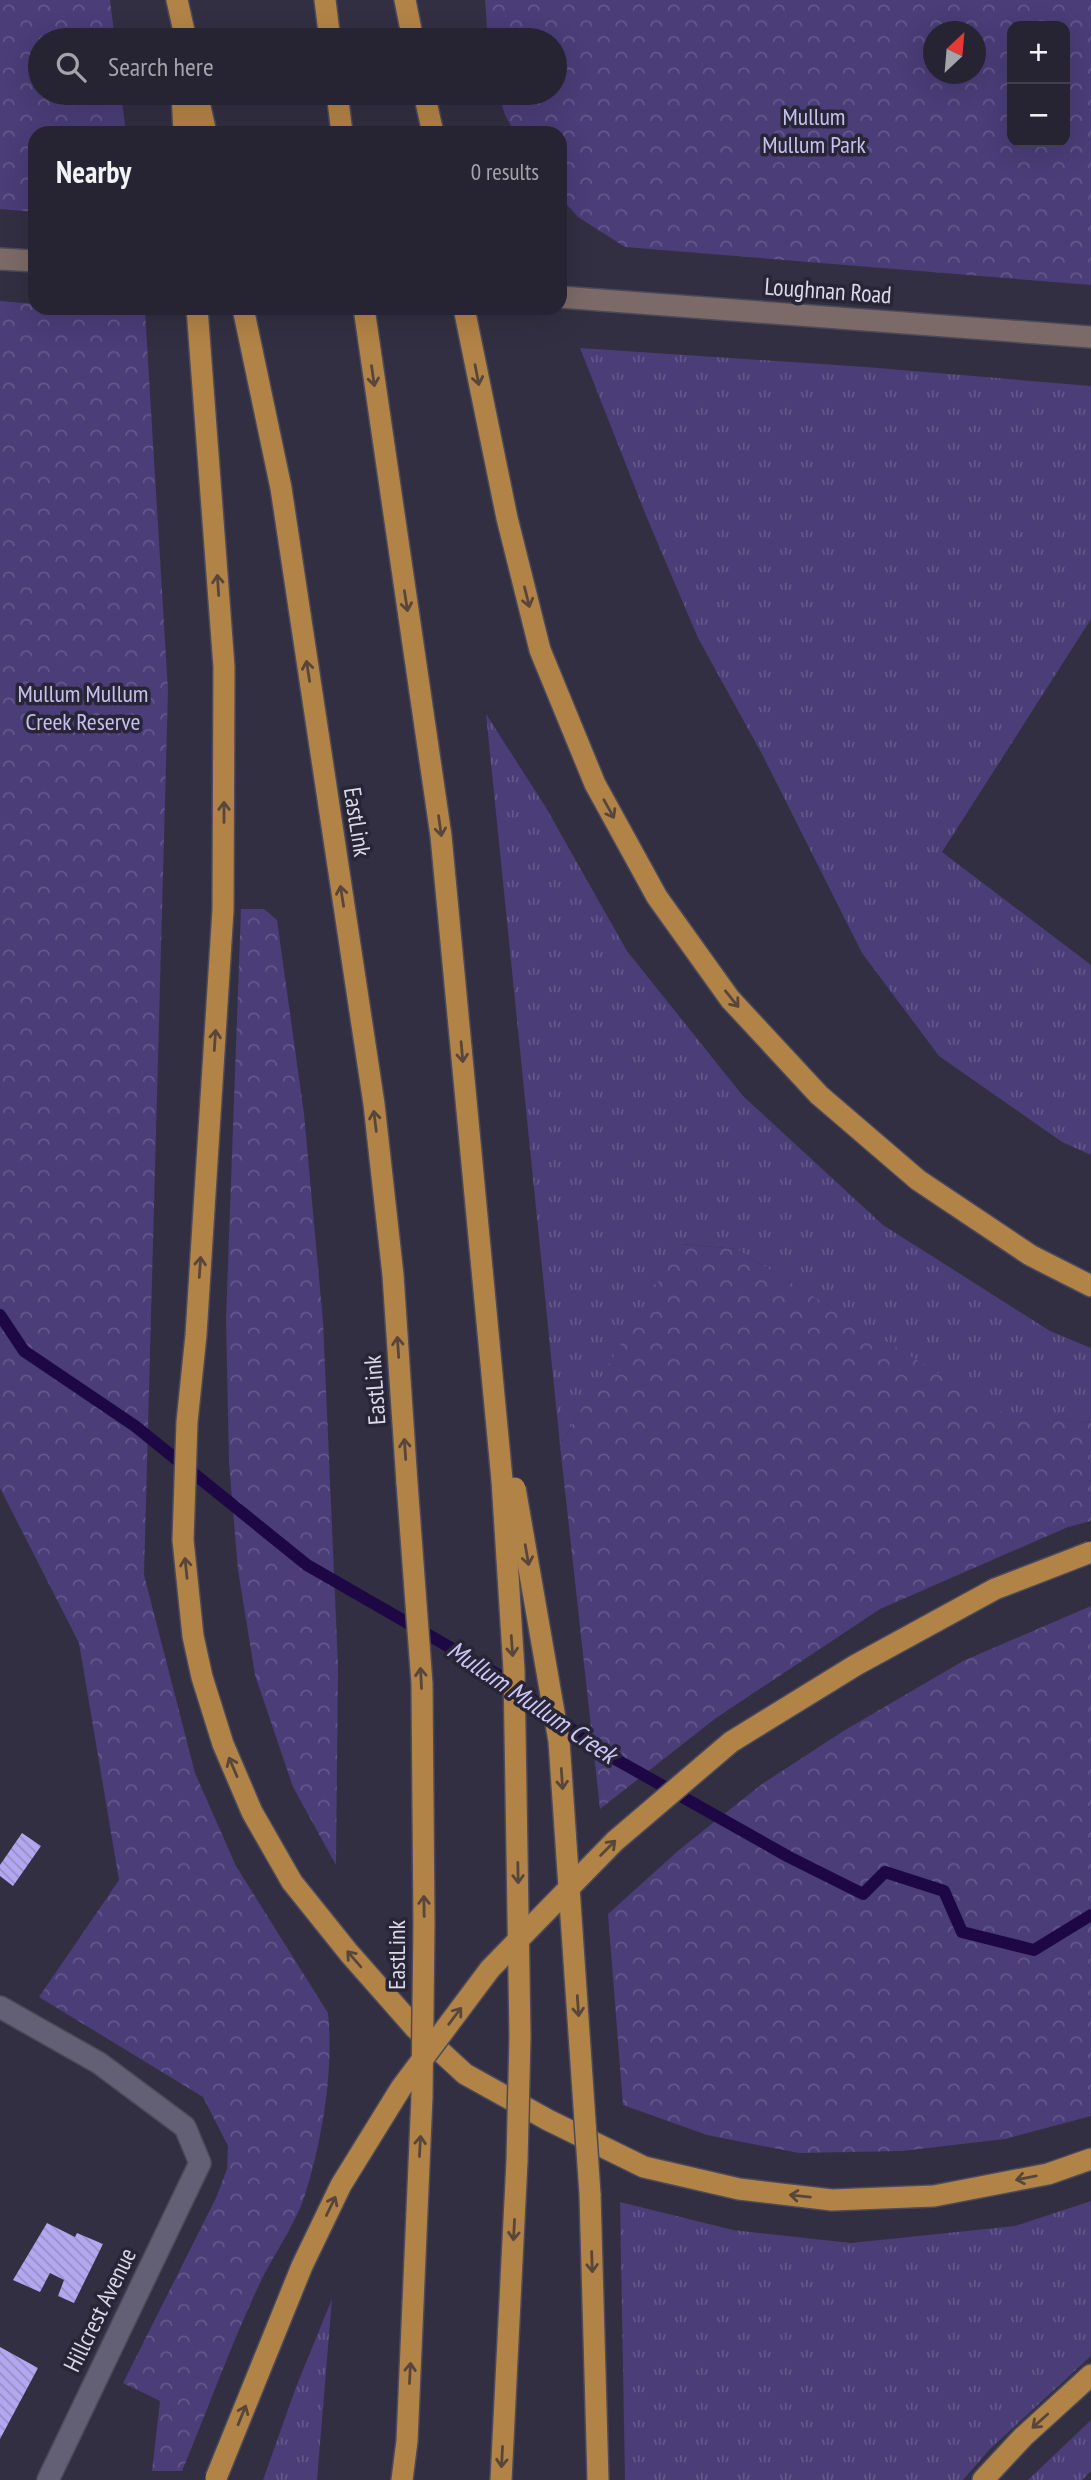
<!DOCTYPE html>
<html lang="en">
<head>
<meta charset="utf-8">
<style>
  :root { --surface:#262332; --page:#2e2b3a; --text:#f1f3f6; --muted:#a4a4ac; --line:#42404d }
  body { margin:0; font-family:"PT Sans Narrow",sans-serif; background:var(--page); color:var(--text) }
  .controls { position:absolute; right:21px; top:21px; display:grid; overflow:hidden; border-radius:14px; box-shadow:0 7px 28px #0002 }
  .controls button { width:63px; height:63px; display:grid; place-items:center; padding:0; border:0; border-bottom:2px solid var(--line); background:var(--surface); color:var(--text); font:35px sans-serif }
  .compass { position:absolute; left:923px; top:21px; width:63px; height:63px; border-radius:50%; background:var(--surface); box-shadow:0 7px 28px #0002; rotate:26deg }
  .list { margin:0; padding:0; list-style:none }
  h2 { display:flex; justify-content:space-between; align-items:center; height:91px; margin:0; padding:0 28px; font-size:30px }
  h2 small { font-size:23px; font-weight:400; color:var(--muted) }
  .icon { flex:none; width:38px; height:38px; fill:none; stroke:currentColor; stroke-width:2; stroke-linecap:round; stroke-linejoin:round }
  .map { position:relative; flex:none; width:1091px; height:2480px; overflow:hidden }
  .search { position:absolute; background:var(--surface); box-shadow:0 7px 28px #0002; left:28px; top:28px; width:539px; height:77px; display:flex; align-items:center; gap:18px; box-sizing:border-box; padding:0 24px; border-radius:38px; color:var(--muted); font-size:26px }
  .panel { position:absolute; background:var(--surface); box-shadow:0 7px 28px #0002; left:28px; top:126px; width:539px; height:189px; border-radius:21px }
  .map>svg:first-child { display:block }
</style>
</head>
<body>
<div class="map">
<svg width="1091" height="2480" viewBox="0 0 1091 2480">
  <defs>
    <pattern id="grass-tufts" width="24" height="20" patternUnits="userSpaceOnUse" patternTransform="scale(1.75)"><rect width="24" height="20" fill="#4a3d78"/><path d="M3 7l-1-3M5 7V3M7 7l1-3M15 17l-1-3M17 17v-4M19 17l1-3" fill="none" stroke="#64588b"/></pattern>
    <pattern id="forest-crowns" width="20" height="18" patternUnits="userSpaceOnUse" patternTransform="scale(1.75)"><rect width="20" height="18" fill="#4a3d78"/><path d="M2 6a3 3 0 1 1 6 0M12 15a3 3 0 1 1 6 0" fill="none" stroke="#64588b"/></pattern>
    <pattern id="building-back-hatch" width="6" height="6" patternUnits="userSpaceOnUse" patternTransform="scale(1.75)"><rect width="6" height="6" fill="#b3a7f0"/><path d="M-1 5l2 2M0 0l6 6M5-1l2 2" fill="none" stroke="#978ec5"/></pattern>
  </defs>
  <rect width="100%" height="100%" fill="#322f42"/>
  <g fill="url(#grass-tufts)">
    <polygon points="580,348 866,367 1091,386 1091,619 942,852 1091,965 1091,1155 1062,1142 939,1056 862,953 763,756 698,638 647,518"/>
    <polygon points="486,714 545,806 627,951 743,1096 883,1225 1050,1331 1091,1348 1091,1422 1008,1417 736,1249 682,1244 560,1445"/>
    <polygon points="1091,2201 1091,2356 990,2449 963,2480 625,2480 620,2202 733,2230 851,2243 1015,2226"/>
    <polygon points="332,2299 317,2480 263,2480 296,2387"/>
    <polygon points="1091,2420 1091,2471 1082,2480 1028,2480"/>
  </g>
  <g fill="url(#forest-crowns)" fill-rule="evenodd">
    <polygon points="0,0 110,0 115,40 40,40 40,93 121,93 126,133 35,133 35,212 0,209"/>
    <path d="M485,0H1091V285L625,247L578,217L560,197V133H515L505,115L498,93H555V40H488ZM1065,26V142H1012V26ZM934,32H976V74H934Z"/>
    <path d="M0,301L35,304V308L145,311L168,690L144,1575L195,1773L236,1866L328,2013C334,2071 322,2142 304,2198C294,2227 273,2255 260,2283C231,2344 208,2409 182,2471H152L160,2401L123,2383L216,2198L227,2169L228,2146L203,2097L39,1997L119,1880L79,1643L0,1488Z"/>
    <polygon points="241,909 264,909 277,920 304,1114 323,1321 338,1665 336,1865 293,1787 255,1675 238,1570 229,1463 226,1319"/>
    <polygon points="681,1244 736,1249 1008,1416 1091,1422 1091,1521 1068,1527 880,1609 716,1718 600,1809 560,1445"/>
    <polygon points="1091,1606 1091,2116 1005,2139 902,2151 799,2153 707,2135 623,2105 608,1914 679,1850 762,1784 845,1730 963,1661"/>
  </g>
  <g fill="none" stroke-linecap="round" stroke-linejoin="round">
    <polyline stroke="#1d0845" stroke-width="12" points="0,1315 24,1351 135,1426 307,1565 505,1679 601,1751 789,1857 863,1894 885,1872 944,1891 962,1932 1034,1950 1091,1915"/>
  </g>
  <g fill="url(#building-back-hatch)">
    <polygon points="22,1833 41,1846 13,1886 0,1876 0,1865"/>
    <polygon points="47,2223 75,2237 77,2233 103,2244 74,2303 58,2296 64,2280 50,2273 40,2292 13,2280"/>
    <polygon points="0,2347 38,2368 0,2439"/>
  </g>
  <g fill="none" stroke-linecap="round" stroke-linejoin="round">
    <defs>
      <polyline id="street" points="0,2007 99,2063 185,2127 200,2163 48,2480"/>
      <g id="secondary">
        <polyline points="0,259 35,261"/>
        <polyline points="560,297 1091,337"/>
      </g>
      <g id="highway">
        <polyline points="177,0 186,40"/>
        <polyline points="325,0 330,40"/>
        <polyline points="405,0 413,40"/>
        <polyline points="182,93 184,133"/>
        <polyline points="197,93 206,133"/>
        <polyline points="337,93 342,133"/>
        <polyline points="424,93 433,133"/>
        <polyline points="197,308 224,667 223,910 196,1335 187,1422 183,1540 193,1636 202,1677 223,1744 252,1812 292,1882 349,1953 415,2028 465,2074 548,2120 644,2167 739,2189 832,2200 934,2196 1048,2174 1091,2159"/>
        <polyline points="243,308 281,488 374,1104 393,1275 407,1483"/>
        <polyline points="364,308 441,836 502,1480"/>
        <polyline points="464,308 507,518 540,650 595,784 657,897 730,999 819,1095 918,1180 1030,1255 1091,1286"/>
        <polyline points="590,2194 598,2480"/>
        <polyline points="402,2480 407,2441 422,2096"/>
        <polyline points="501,2480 517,2161"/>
        <polyline points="983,2480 1023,2437 1091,2375"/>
      </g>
    </defs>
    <use href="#street" stroke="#4c4a59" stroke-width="24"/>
    <use href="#secondary" stroke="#4c4a59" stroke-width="24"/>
    <use href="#highway" stroke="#4c4a59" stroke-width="24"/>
    <use href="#street" stroke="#636075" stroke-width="21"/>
    <use href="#secondary" stroke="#7b6a67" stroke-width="21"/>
    <use href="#highway" stroke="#b28346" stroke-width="21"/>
    <defs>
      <g id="highway-bridge">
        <polyline points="502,1480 514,1670 520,2036 517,2161"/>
        <polyline points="407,1483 422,1684 424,1923 422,2096"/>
        <polyline points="515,1488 559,1741 590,2194"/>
        <polyline points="216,2478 302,2266 341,2185 401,2088 490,1969 615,1841 731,1742 856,1665 995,1589 1091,1552"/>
      </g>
    </defs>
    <use href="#highway-bridge" stroke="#4c4a59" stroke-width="24" stroke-linecap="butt"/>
    <use href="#highway-bridge" stroke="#b28346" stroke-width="21"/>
  </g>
  <defs><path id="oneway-shaft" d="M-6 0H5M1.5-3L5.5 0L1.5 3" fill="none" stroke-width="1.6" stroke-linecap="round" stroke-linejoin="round" transform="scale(1.75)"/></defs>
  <g stroke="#58463c">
    <use href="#oneway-shaft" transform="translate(477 375) rotate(79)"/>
    <use href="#oneway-shaft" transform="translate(373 376) rotate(82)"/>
    <use href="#oneway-shaft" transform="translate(218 585) rotate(-94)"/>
    <use href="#oneway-shaft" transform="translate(527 597) rotate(76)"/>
    <use href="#oneway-shaft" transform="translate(406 601) rotate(81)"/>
    <use href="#oneway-shaft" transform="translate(308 671) rotate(-99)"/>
    <use href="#oneway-shaft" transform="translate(609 809) rotate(61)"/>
    <use href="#oneway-shaft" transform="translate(224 812) rotate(-90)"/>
    <use href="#oneway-shaft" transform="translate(440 826) rotate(82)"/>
    <use href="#oneway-shaft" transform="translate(342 896) rotate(-99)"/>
    <use href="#oneway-shaft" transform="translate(732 999) rotate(51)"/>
    <use href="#oneway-shaft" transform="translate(215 1040) rotate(-86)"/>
    <use href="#oneway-shaft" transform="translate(462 1052) rotate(85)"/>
    <use href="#oneway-shaft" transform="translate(375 1121) rotate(-97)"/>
    <use href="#oneway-shaft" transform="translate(200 1267) rotate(-86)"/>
    <use href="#oneway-shaft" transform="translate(398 1347) rotate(-94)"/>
    <use href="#oneway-shaft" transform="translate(405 1449) rotate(-94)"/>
    <use href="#oneway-shaft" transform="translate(527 1555) rotate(80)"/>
    <use href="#oneway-shaft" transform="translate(186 1568) rotate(-96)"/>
    <use href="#oneway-shaft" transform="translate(512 1646) rotate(86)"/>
    <use href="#oneway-shaft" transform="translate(421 1678) rotate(-93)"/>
    <use href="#oneway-shaft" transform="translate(233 1767) rotate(-113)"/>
    <use href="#oneway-shaft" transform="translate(562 1779) rotate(86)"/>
    <use href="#oneway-shaft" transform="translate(608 1848) rotate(-45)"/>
    <use href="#oneway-shaft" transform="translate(518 1873) rotate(89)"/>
    <use href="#oneway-shaft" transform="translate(424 1906) rotate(-91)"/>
    <use href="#oneway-shaft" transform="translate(354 1959) rotate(-131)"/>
    <use href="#oneway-shaft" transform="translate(578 2006) rotate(86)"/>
    <use href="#oneway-shaft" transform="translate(455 2016) rotate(-53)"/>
    <use href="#oneway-shaft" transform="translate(420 2146) rotate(-87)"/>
    <use href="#oneway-shaft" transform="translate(1026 2178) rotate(169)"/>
    <use href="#oneway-shaft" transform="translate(800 2196) rotate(-174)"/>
    <use href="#oneway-shaft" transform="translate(331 2206) rotate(-64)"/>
    <use href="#oneway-shaft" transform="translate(514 2230) rotate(93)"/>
    <use href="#oneway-shaft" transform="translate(592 2262) rotate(88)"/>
    <use href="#oneway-shaft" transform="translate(410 2373) rotate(-87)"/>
    <use href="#oneway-shaft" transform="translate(242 2415) rotate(-68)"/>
    <use href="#oneway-shaft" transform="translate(1040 2421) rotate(138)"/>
    <use href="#oneway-shaft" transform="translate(502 2457) rotate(93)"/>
  </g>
  <g text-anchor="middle" stroke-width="7" stroke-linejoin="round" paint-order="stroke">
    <g font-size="24" fill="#c6c0ee" stroke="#282537">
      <text x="814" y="125">Mullum<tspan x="814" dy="28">Mullum Park</tspan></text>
      <text x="83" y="702">Mullum Mullum<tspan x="83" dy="28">Creek Reserve</tspan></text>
    </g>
    <g font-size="24" fill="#dbdae6" stroke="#282537">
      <text transform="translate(828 291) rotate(4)" y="8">Loughnan Road</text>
      <text transform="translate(357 822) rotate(81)" y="8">EastLink</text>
      <text transform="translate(375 1390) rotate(-94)" y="8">EastLink</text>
      <text transform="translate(397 1955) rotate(-90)" y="8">EastLink</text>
      <text transform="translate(100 2310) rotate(-64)" y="8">Hillcrest Avenue</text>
    </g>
    <g font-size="26" font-style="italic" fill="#ccc6f4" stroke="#282537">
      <text transform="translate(532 1702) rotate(34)" y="9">Mullum Mullum Creek</text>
    </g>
  </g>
</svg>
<div class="controls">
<button>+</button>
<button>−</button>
</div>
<svg class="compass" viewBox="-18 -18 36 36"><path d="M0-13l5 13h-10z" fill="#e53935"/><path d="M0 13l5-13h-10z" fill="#a4a4ac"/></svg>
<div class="search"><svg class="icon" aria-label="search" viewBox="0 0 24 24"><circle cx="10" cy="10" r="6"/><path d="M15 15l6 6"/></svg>Search here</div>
<section class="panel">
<h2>Nearby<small>0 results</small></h2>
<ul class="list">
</ul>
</section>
</div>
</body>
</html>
